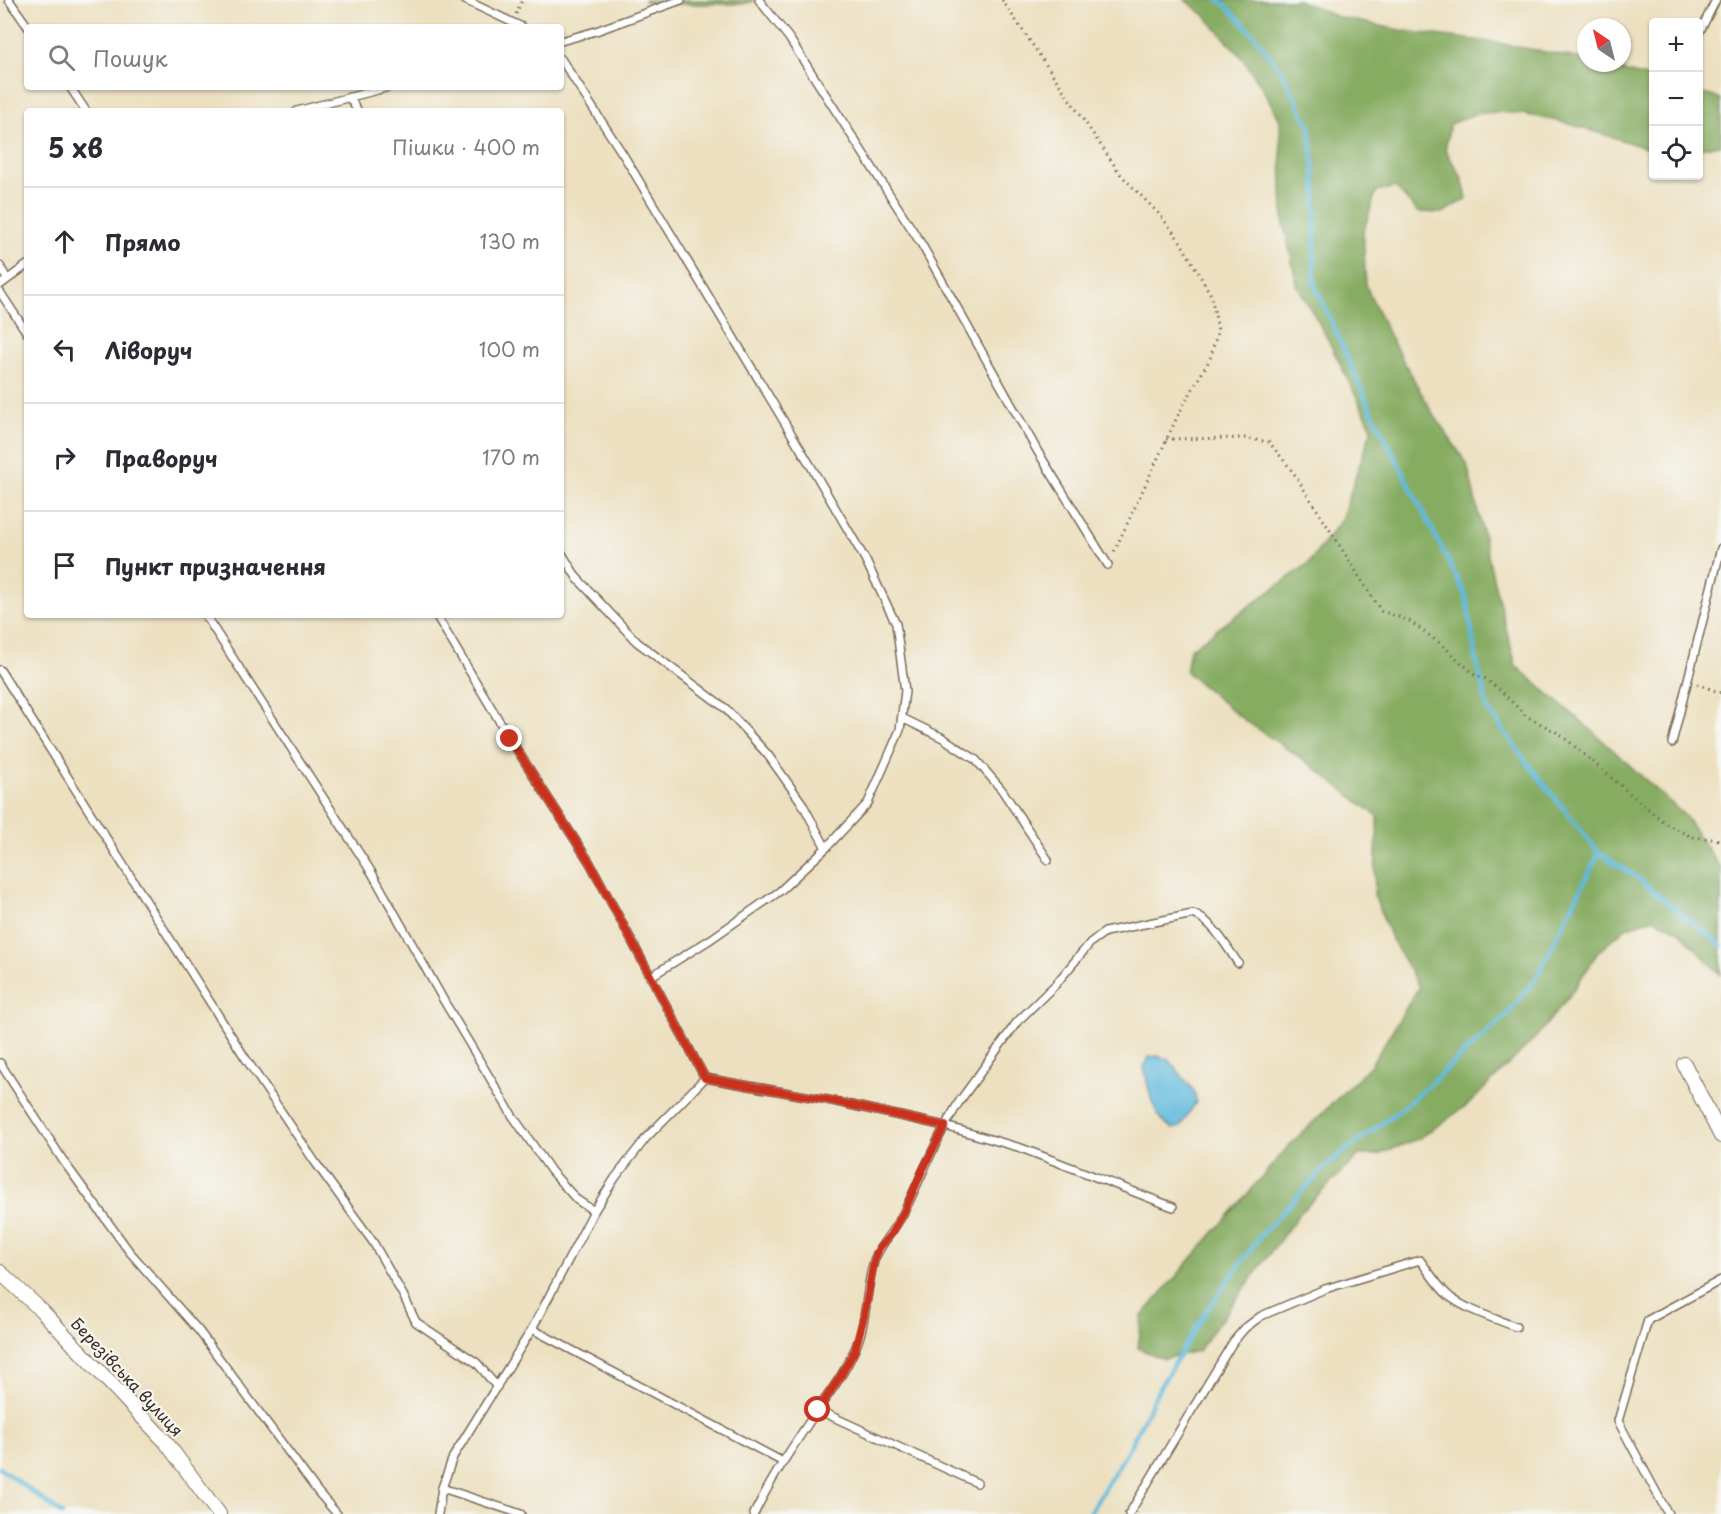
<!DOCTYPE html>
<html lang="uk">
<head>
<meta charset="utf-8">
<style>
  :root { --surface:#fff; --page:#f7f7f7; --text:#2b2b33; --muted:#7c7c81; --line:#e1e1e2 }
  body { margin:0; font-family:"Playpen Sans",sans-serif; background:var(--page); color:var(--text) }
  .controls { position:absolute; right:18px; top:18px; display:grid; overflow:hidden; border-radius:6px; box-shadow:0 2px 4px #0004 }
  .controls button { width:54px; height:54px; display:grid; place-items:center; padding:0; border:0; border-bottom:2px solid var(--line); background:var(--surface); color:var(--text); font:30px sans-serif }
  .compass { position:absolute; left:1577px; top:18px; width:54px; height:54px; border-radius:50%; background:var(--surface); box-shadow:0 2px 4px #0004; rotate:325deg }
  .stop { position:absolute; width:18px; height:18px; margin:-14px; border:4px solid #c8321e; border-radius:50%; background:#fff }
  .stop.end { background:#c8321e; border-color:#fff; box-shadow:0 2px 6px #0008 }
  .list { margin:0; padding:0; list-style:none }
  h2 { display:flex; justify-content:space-between; align-items:center; height:78px; margin:0; padding:0 24px; font-size:26px }
  h2 small { font-size:20px; font-weight:400; color:var(--muted) }
  .list li { display:grid; grid-template-columns:39px 1fr auto; gap:18px; align-items:center; box-sizing:border-box; height:108px; padding:0 24px; border-top:2px solid var(--line) }
  .list b { display:block; font-size:22px; white-space:nowrap }
  .list em { font-size:20px; font-style:normal; color:var(--muted) }
  .icon { flex:none; width:33px; height:33px; fill:none; stroke:currentColor; stroke-width:2; stroke-linecap:round; stroke-linejoin:round }
  .map { position:relative; flex:none; width:1721px; height:1514px; overflow:hidden }
  .search { position:absolute; background:var(--surface); box-shadow:0 2px 4px #0004; left:24px; top:24px; width:540px; height:66px; display:flex; align-items:center; gap:15px; box-sizing:border-box; padding:0 21px; border-radius:6px; color:var(--muted); font-size:22px }
  .panel { position:absolute; background:var(--surface); box-shadow:0 2px 4px #0004; left:24px; top:108px; width:540px; height:510px; border-radius:6px }
  .map>svg:first-child { display:block }
</style>
</head>
<body>
<div class="map">
<svg width="1721" height="1514" viewBox="0 0 1721 1514">
  <rect width="100%" height="100%" fill="#f6f6f2"/>
  <filter id="ink" filterUnits="userSpaceOnUse"><feTurbulence type="fractalNoise" baseFrequency=".0167" numOctaves="2"/><feDisplacementMap in="SourceGraphic" scale="12" xChannelSelector="R" yChannelSelector="G"/><feConvolveMatrix kernelMatrix="1 2 1 2 8 2 1 2 1" color-interpolation-filters="sRGB"/></filter>
  <filter id="wash" filterUnits="userSpaceOnUse"><feTurbulence type="fractalNoise" baseFrequency=".008" numOctaves="4" result="noise"/><feDisplacementMap in="SourceGraphic" scale="24" xChannelSelector="R" yChannelSelector="G"/><feGaussianBlur stdDeviation="1.35" result="paint"/><feColorMatrix in="noise" values="0 0 0 0 0 0 0 0 0 0 0 0 0 0 0 0 0 1.4 0 .05"/><feComposite in="paint" operator="in"/></filter>
  <g filter="url(#wash)">
    <rect width="100%" height="100%" fill="#ece0c0"/>
    <g fill="#86ac62" stroke="#606b40" stroke-width="1.5">
      <polygon points="643,0 757,0 743,4 651,4"/>
      <path d="M1185,0H1298L1338,17L1405,31L1498,43L1577,58L1586,61V63H1595L1653,79V150C1602,135 1529,105 1476,114C1467,116 1458,121 1450,124L1445,150L1462,178L1467,198L1443,213L1418,212L1395,187L1376,192L1363,233L1366,286L1391,339L1432,412L1467,464L1494,582L1516,666L1590,729L1685,816L1721,869V975L1678,930L1654,918L1626,928L1598,952L1570,995L1536,1037L1469,1104L1420,1138L1378,1155H1359L1299,1214L1198,1351L1163,1359L1138,1348L1142,1316L1287,1148L1371,1065L1419,987L1390,936L1374,895L1378,817L1308,763L1240,717L1186,672L1190,649L1309,563L1341,520L1372,428L1326,336L1297,285L1283,219L1280,120L1258,81L1239,54L1204,15Z"/>
      <polygon points="1698,92 1721,99 1721,145 1699,148"/>
    </g>
    <path fill="#60badd" stroke="#4e727e" stroke-width="1.5" d="M1158,1056L1169,1060L1195,1092L1196,1102L1180,1127L1173,1129C1151,1116 1149,1090 1144,1067L1149,1057Z"/>
    <g fill="none" stroke-linecap="round" stroke-linejoin="round">
      <g stroke="#60badd" stroke-width="4.5">
        <polyline points="1218,0 1226,5 1253,34 1282,72 1310,127 1316,191 1314,283 1370,408 1466,596 1476,658 1488,710 1532,769 1599,853 1636,877 1721,945"/>
        <polyline points="0,1468 62,1514"/>
        <polyline points="1089,1514 1128,1450 1158,1390 1207,1310 1264,1231 1329,1163 1404,1107 1506,1016 1536,978 1599,853"/>
      </g>
    </g>
  </g>
  <g filter="url(#ink)">
    <g fill="none" stroke-linecap="round" stroke-linejoin="round">
      <defs>
        <g id="lane">
          <polyline points="9,0 28,27"/>
          <polyline points="465,0 522,27"/>
          <polyline points="759,0 789,38 922,245 1038,452 1108,565"/>
          <polyline points="1698,35 1716,0"/>
          <polyline points="561,41 596,31 681,0"/>
          <polyline points="561,59 624,156 812,468 865,559 896,624 905,691 900,730 868,803 826,848 780,891 711,939 650,977"/>
          <polyline points="70,87 86,111"/>
          <polyline points="349,97 358,111"/>
          <polyline points="297,111 389,87"/>
          <polyline points="0,266 7,279"/>
          <polyline points="0,285 27,265"/>
          <polyline points="0,292 27,333"/>
          <polyline points="561,552 577,578 637,642 725,708 768,755 802,803 826,848"/>
          <polyline points="205,615 372,873 444,1001 512,1115 551,1171 577,1200 594,1211"/>
          <polyline points="436,615 510,739 590,863 705,1078"/>
          <polyline points="0,670 244,1056 315,1162 373,1242 403,1295 416,1322 477,1363 497,1387"/>
          <polyline points="902,718 943,738 976,760 1002,790 1048,860"/>
          <polyline points="1672,743 1721,548"/>
          <polyline points="0,1063 64,1162 129,1251 199,1331 318,1492 337,1514"/>
          <polyline points="532,1329 783,1462"/>
          <polyline points="818,1410 977,1483"/>
          <polyline points="442,1488 521,1514"/>
          <path d="M438,1514L442,1488L453,1457L532,1329L594,1211L615,1178L646,1138L705,1078L828,1100L945,1126L959,1102L1017,1022L1055,985L1091,942L1105,932L1193,914C1213,921 1226,946 1238,963"/>
          <path d="M754,1514C772,1477 795,1443 818,1409C831,1391 845,1372 854,1351C868,1324 865,1286 875,1258C882,1242 896,1228 904,1212C918,1184 930,1154 945,1126L1021,1148L1173,1207"/>
          <path d="M1129,1514L1233,1342L1245,1328L1261,1316L1325,1289L1420,1260C1429,1272 1438,1287 1450,1297C1469,1311 1494,1318 1516,1327"/>
          <polyline points="1668,1514 1618,1421 1648,1320 1721,1280"/>
        </g>
        <g id="street">
          <polyline points="1684,1064 1721,1136"/>
          <polyline points="0,1272 41,1310 165,1441 219,1514"/>
        </g>
      </defs>
      <use href="#lane" stroke="#796a57" stroke-width="10"/>
      <use href="#street" stroke="#796a57" stroke-width="16"/>
      <g stroke="#796a57" stroke-width="3" stroke-dasharray="1.5 4.5" stroke-linecap="butt">
        <polyline points="1002,0 1121,175 1160,215 1180,241 1211,295 1218,330 1210,359 1179,413 1113,554"/>
        <polyline points="516,14 522,0"/>
        <polyline points="1166,439 1244,438 1269,442 1293,472 1381,611 1408,620 1441,644 1477,677 1483,677 1502,692 1526,716 1560,734 1666,824 1692,837 1721,840"/>
        <polyline points="1697,684 1721,693"/>
      </g>
      <use href="#lane" stroke="#fff" stroke-width="7"/>
      <use href="#street" stroke="#fff" stroke-width="14"/>
    </g>
  </g>
  <g fill="none" stroke-linecap="round" stroke-linejoin="round" filter="url(#ink)">
    <polyline stroke="#c8321e" stroke-width="8" points="510,739 590,863 705,1078 828,1100 945,1126 922,1171 904,1212 892,1233 879,1248 874,1261 864,1316 855,1350 840,1377 818,1410"/>
  </g>
  <g text-anchor="middle" stroke-width="4.5" stroke-linejoin="round" paint-order="stroke">
    <g font-size="16" fill="#3b2a1e" stroke="#f6f6f2">
      <text transform="translate(127 1377) rotate(47)" y="6">Березівська вулиця</text>
    </g>
  </g>
</svg>
<div class="controls">
<button>+</button>
<button>−</button>
<button><svg class="icon" aria-label="locate" viewBox="0 0 24 24"><circle cx="12" cy="12" r="6"/><path d="M12 2v4M12 18v4M2 12h4M18 12h4"/></svg></button>
</div>
<svg class="compass" viewBox="-18 -18 36 36"><path d="M0-13l5 13h-10z" fill="#e53935"/><path d="M0 13l5-13h-10z" fill="#7c7c81"/></svg>
<div class="stop" style="left:818px;top:1410px"></div>
<div class="stop end" style="left:510px;top:739px"></div>
<div class="search"><svg class="icon" aria-label="search" viewBox="0 0 24 24"><circle cx="10" cy="10" r="6"/><path d="M15 15l6 6"/></svg>Пошук</div>
<section class="panel">
<h2>5 хв<small>Пішки · 400 m</small></h2>
<ul class="list">
<li><svg class="icon" aria-label="ahead" viewBox="0 0 24 24"><path d="M12 20V5M6 11l6-6 6 6"/></svg><div><b>Прямо</b></div><em>130 m</em></li>
<li><svg class="icon" aria-label="left" viewBox="0 0 24 24"><path d="M17 20v-9H6M10 6l-5 5 5 5"/></svg><div><b>Ліворуч</b></div><em>100 m</em></li>
<li><svg class="icon" aria-label="right" viewBox="0 0 24 24"><path d="M7 20v-9h11M14 6l5 5-5 5"/></svg><div><b>Праворуч</b></div><em>170 m</em></li>
<li><svg class="icon" aria-label="arrive" viewBox="0 0 24 24"><path d="M6 21V4h12l-3 4 3 4H6"/></svg><div><b>Пункт призначення</b></div></li>
</ul>
</section>
</div>
</body>
</html>
